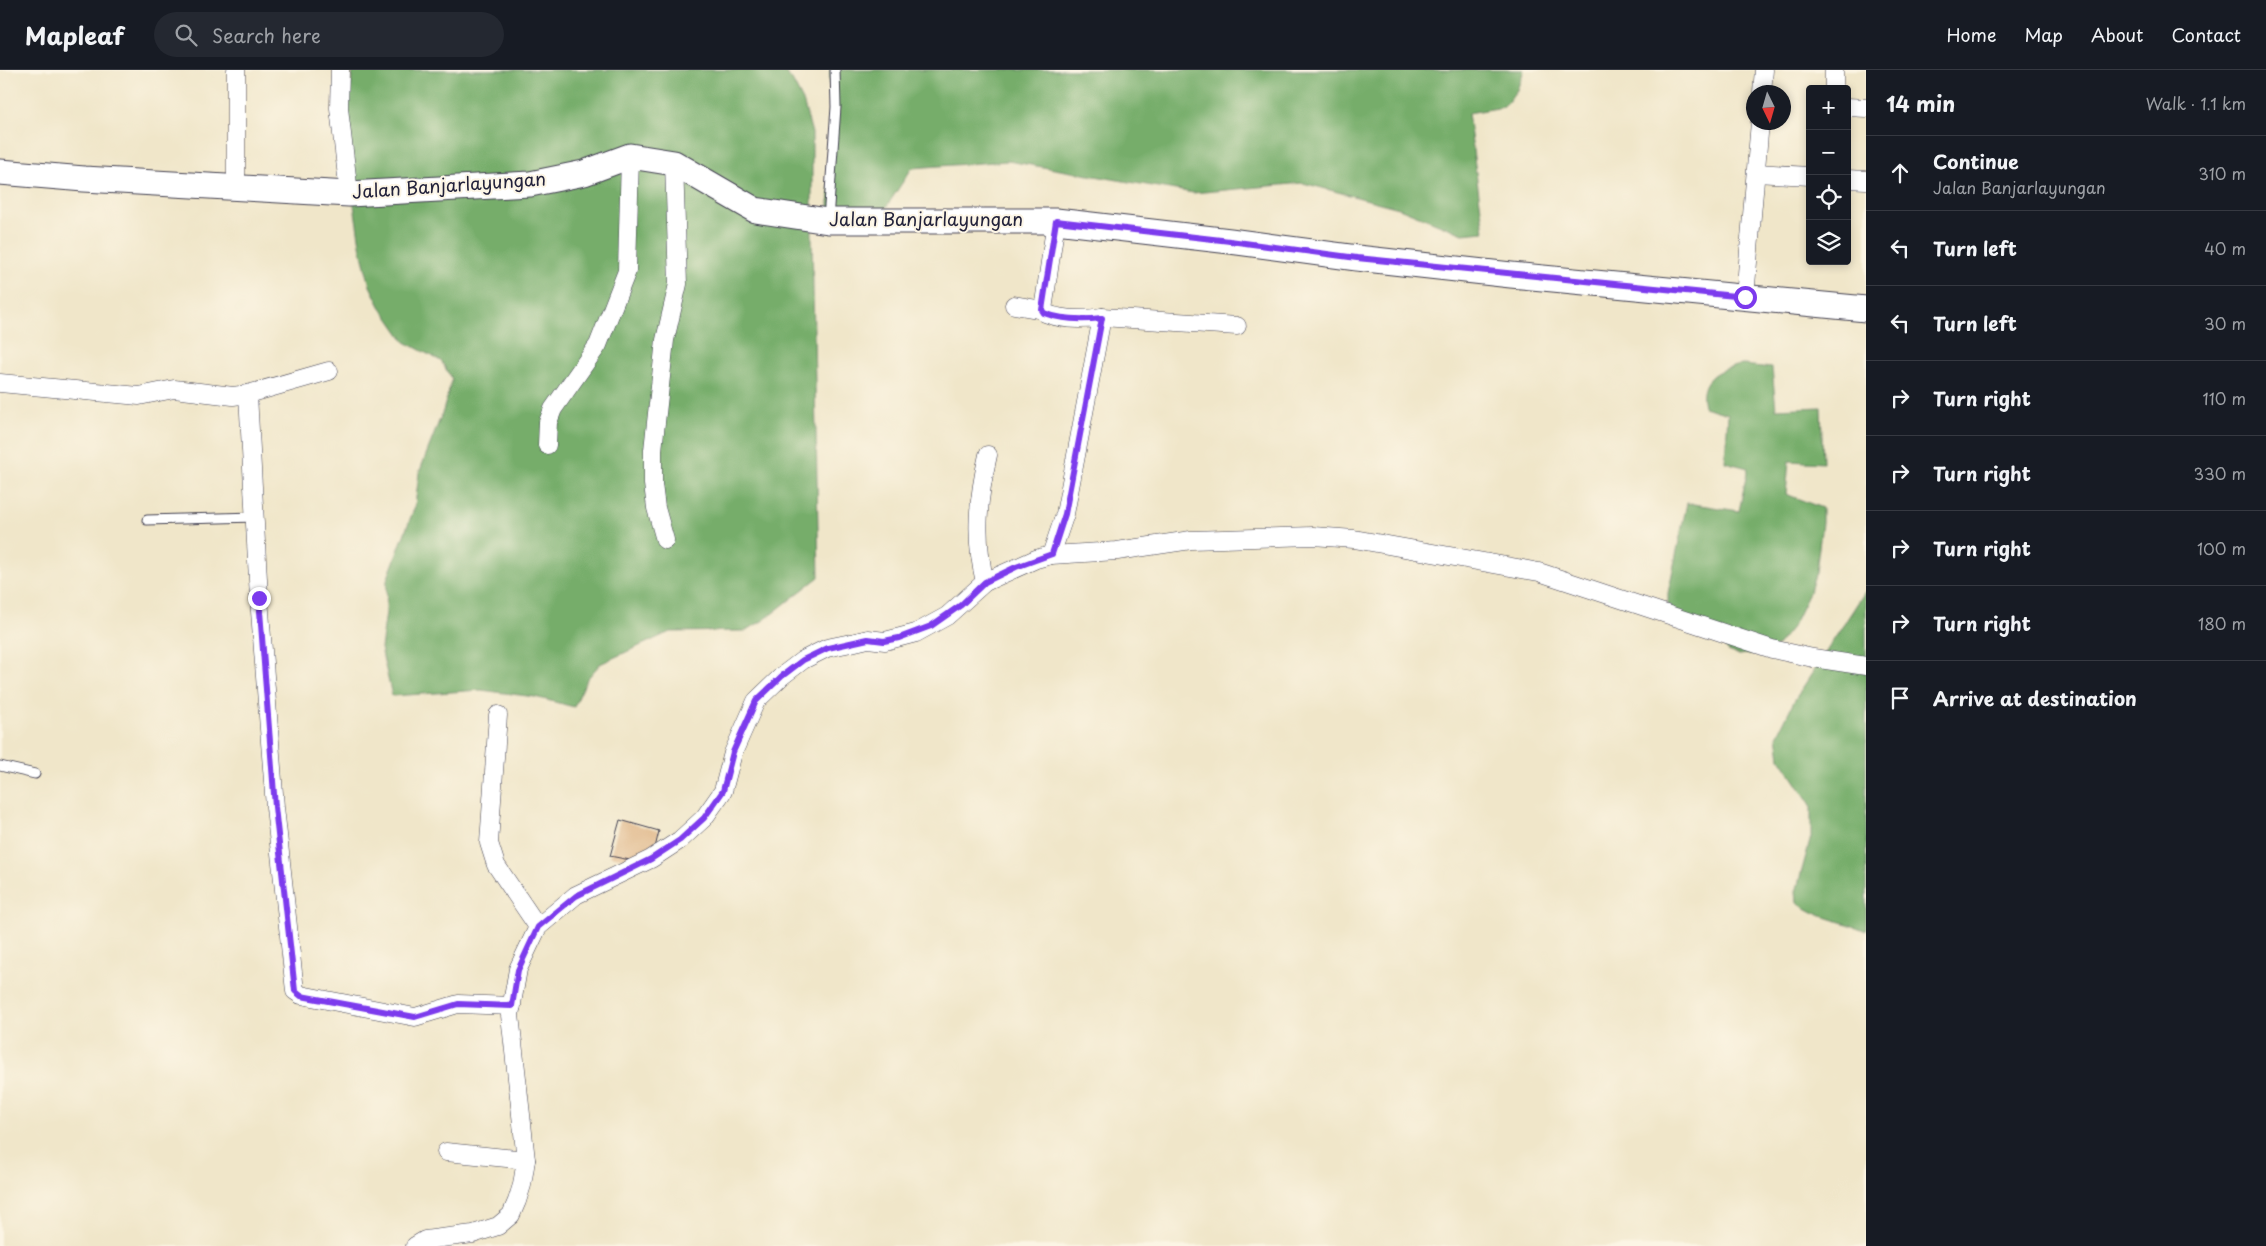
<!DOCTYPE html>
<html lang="en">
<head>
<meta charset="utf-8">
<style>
  :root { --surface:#171b24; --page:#242831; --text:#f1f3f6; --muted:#9ea1a6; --line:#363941 }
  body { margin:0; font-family:"Playpen Sans",sans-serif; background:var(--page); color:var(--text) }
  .controls { position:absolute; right:15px; top:15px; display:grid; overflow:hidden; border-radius:5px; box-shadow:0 2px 8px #0003 }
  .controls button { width:45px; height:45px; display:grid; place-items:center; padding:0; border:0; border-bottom:1px solid var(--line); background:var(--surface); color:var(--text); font:25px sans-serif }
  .compass { position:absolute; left:1746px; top:15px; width:45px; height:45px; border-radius:50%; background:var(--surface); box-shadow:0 2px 8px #0003; rotate:175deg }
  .stop { position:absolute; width:15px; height:15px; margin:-11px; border:4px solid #7c3aed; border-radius:50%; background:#fff }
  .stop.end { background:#7c3aed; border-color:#fff; box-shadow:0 1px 5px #0008 }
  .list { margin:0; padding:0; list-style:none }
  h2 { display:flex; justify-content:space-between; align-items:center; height:65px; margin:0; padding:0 20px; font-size:21px }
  h2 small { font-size:16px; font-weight:400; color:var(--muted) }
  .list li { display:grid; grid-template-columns:32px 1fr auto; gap:15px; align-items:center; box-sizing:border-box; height:75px; padding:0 20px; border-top:1px solid var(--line) }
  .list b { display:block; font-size:19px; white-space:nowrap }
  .list p { margin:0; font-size:16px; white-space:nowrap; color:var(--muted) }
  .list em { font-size:16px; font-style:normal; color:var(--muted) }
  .icon { flex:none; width:28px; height:28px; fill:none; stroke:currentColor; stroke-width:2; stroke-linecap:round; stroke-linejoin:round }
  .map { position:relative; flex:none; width:1866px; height:1176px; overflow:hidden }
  header { display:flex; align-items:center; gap:30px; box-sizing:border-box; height:70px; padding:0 25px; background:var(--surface); border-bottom:1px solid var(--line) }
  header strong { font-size:24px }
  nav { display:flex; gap:28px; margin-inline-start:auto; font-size:18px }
  .search { width:350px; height:45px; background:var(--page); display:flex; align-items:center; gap:12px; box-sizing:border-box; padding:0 18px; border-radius:28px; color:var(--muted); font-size:19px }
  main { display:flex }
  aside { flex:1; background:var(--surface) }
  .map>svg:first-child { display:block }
</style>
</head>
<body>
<header>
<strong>Mapleaf</strong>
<div class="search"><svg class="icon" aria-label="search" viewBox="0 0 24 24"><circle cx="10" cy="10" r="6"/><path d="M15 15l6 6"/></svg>Search here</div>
<nav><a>Home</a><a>Map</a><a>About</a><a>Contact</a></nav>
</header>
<main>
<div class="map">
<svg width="1866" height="1176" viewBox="0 0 1866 1176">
  <rect width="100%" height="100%" fill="#fcf5e5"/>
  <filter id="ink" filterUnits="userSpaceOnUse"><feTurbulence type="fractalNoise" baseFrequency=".02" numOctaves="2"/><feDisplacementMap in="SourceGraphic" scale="10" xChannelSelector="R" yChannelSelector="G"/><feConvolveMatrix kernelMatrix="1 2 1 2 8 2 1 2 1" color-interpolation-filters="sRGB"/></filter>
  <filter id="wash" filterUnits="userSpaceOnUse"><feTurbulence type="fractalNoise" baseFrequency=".0096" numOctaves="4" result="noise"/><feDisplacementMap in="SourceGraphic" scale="20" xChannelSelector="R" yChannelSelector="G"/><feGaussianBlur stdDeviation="1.12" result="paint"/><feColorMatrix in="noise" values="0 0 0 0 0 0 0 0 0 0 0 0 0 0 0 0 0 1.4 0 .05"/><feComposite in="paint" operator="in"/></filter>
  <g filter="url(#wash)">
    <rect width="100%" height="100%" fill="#f0e6c9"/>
    <g fill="#76ad6b" stroke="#4c6853">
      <polygon points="353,0 783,0 792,10 803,31 812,63 812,167 819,507 764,550 745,561 670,562 600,594 587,609 574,637 535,627 481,620 392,626 381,578 386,542 387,510 415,436 419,403 443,341 452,309 441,291 405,272 380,236 370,216 361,181 351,115 347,42"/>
      <polygon points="830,0 1524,0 1517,20 1504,37 1468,43 1484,162 1463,164 1399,138 1303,113 1193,123 1008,91 912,98 881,145 829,149"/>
      <path d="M1743,295L1772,298L1776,339L1821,337L1823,393L1789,391L1786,424L1822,438V453L1816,502L1808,525L1793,556L1777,576L1766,582L1739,585L1728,581L1718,568L1668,546V523L1687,433L1739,441L1748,398L1725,392L1728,344L1704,337C1697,308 1719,298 1743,295Z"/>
      <path d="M1866,520V861C1843,850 1817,849 1797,832L1796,822L1811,767V735L1780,688L1777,666L1794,631Z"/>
    </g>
    <g id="blocks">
      <polygon fill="#deb383" points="620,750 659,761 654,782 635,791 610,786"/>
    </g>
  </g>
  <g filter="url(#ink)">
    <use href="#blocks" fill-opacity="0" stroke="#413f50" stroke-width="1"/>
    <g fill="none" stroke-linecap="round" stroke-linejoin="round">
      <defs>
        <g id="lane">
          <polyline points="828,150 836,37 835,0"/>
          <polyline points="147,450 255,447"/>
          <polyline points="0,696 35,704"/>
        </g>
        <g id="street">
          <polyline points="236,0 236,118"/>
          <polyline points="340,0 339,38 349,124"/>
          <polyline points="1834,19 1834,0"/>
          <polyline points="1762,22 1764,0"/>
          <polyline points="1847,37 1866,38"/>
          <polyline points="1756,103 1810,106"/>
          <polyline points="1847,109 1866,110"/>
          <polyline points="1745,227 1760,52"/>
          <polyline points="1014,235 1043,240"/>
          <polyline points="1102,247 1237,256"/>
          <polyline points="0,313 139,326 174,319 233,326 248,324 329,301"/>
          <polyline points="248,324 259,528 275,737 295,921 301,925 415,947 458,934 512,936"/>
          <polyline points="547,375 548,352 553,339 598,275 627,201 630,86"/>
          <polyline points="665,470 656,438 653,414 653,380 665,270 678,214 674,93"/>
          <path d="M1051,485L1065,444L1102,247C1084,250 1062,250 1045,243L1043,240L1056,151"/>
          <path d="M985,512C974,468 978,428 988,385"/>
          <polyline points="498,645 489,773 496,795 538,857"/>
          <polyline points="446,1082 526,1090"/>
          <polyline points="415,1176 425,1170 473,1164 498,1156 511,1145 517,1131 522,1115 526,1090 510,945 518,899 538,857 576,825 651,789 680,770 704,748 723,721 733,683 756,631 782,606 803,590 827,578 851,573 868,569 885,571 916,563 947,546 985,512 1036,489 1051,485 1117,481 1191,470 1313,466 1354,469 1539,502 1772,579 1813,588 1866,596"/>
        </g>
        <polyline id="secondary" points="0,102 84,109 349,124 530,114 584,103 630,86 674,93 755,140 828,151 1056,151 1230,171 1357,188 1511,205 1866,239"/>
      </defs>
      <use href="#lane" stroke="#413f50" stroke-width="11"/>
      <use href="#street" stroke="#413f50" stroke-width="19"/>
      <use href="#secondary" stroke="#413f50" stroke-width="27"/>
      <use href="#lane" stroke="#fff" stroke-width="9"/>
      <use href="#street" stroke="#fff" stroke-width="18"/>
      <use href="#secondary" stroke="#fff" stroke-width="25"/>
    </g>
  </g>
  <g fill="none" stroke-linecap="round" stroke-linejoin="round" filter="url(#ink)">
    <path stroke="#7c3aed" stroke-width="6" d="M259,528L275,737L295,921L301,926L415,947L458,934L512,936L518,900L538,857L576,826L651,789L680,770L704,748L723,721L733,682L756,631L782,606L803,590L828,578L868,569L884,571L899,568L931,556L961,535L985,512L1016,497L1052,484L1065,444L1102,248C1084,250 1062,250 1044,243L1042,240L1056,151L1230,171L1357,188L1745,227"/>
  </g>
  <g text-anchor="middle" stroke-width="4" stroke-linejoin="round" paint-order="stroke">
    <g font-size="18" fill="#22223b" stroke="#fcf5e5">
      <text transform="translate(449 116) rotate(-4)" y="6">Jalan Banjarlayungan</text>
      <text x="926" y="156">Jalan Banjarlayungan</text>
    </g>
  </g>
</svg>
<div class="controls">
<button>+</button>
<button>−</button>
<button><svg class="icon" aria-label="locate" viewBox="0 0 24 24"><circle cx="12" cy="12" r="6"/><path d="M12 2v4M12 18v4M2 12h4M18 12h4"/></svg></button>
<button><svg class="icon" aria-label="layers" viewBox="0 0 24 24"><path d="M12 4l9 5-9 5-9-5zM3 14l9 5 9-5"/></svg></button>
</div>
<svg class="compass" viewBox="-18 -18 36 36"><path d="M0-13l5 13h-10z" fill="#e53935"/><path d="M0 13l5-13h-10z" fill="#9ea1a6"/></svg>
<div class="stop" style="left:1745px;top:227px"></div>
<div class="stop end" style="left:259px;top:528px"></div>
</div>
<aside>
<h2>14 min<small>Walk · 1.1 km</small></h2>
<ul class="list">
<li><svg class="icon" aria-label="ahead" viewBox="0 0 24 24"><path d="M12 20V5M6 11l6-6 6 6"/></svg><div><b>Continue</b><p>Jalan Banjarlayungan</p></div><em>310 m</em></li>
<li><svg class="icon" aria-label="left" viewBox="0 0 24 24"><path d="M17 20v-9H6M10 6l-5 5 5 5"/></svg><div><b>Turn left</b></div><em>40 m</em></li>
<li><svg class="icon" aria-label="left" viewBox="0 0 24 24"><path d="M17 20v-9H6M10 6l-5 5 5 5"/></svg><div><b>Turn left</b></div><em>30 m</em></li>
<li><svg class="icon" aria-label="right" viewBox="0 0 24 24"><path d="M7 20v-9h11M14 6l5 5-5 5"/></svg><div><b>Turn right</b></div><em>110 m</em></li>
<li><svg class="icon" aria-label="right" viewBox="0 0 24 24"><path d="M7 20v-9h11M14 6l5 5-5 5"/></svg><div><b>Turn right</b></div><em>330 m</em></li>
<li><svg class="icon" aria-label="right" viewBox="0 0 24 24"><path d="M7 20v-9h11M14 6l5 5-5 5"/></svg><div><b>Turn right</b></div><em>100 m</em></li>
<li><svg class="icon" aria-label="right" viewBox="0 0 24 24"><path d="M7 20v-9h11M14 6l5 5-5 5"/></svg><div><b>Turn right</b></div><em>180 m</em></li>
<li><svg class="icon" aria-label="arrive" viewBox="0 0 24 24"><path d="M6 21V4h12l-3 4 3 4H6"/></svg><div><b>Arrive at destination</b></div></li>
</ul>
</aside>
</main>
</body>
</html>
